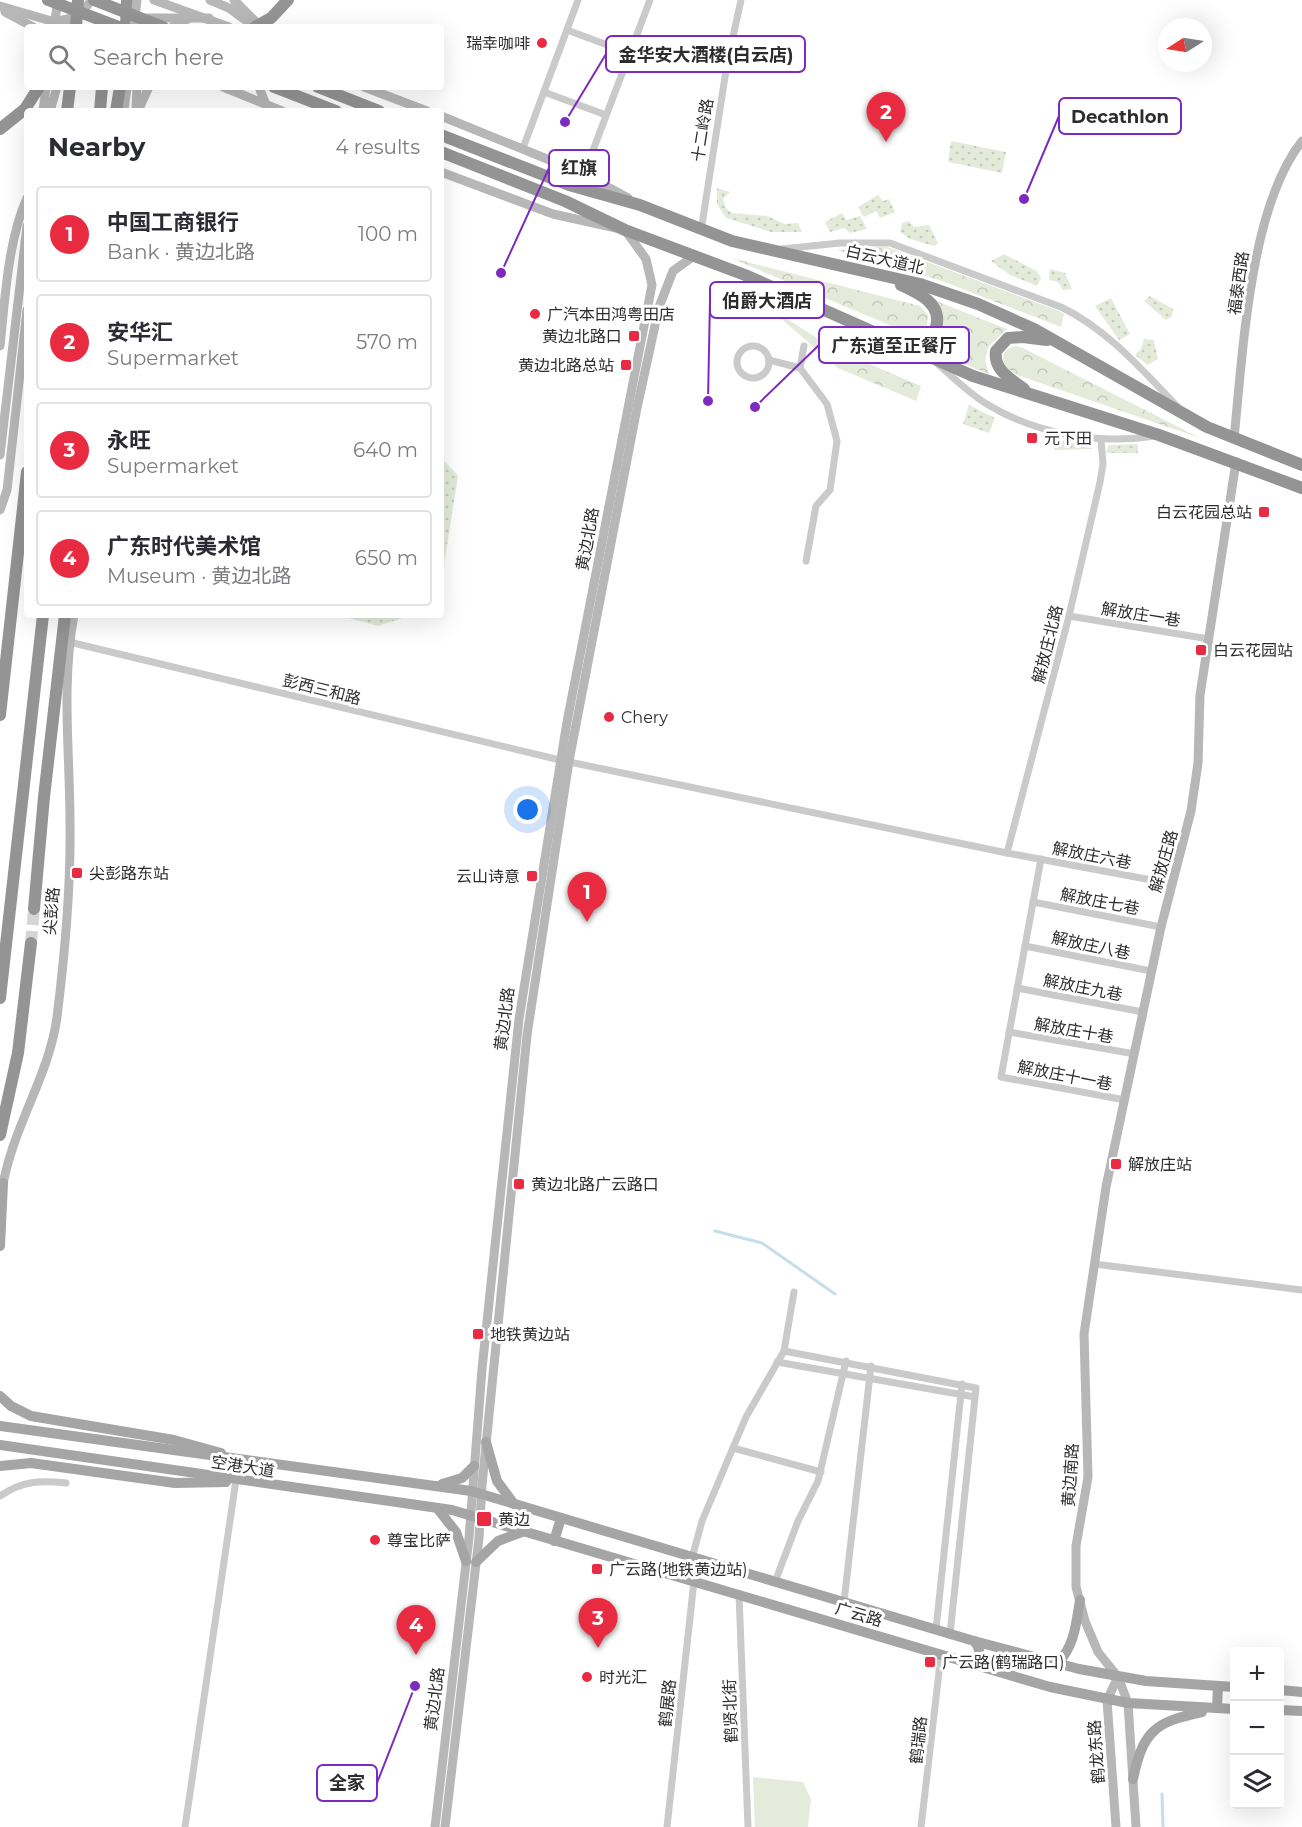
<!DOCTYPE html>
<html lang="en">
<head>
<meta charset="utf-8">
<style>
  :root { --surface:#fff; --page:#f2f2f3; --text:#2b2b33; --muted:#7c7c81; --line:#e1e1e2; --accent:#e82b40 }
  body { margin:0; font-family:Montserrat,"Noto Sans SC",sans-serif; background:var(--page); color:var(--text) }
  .controls { position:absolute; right:18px; bottom:18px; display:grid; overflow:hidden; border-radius:6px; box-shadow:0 6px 24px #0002 }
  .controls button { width:54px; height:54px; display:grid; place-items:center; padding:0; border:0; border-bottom:2px solid var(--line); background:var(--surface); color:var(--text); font:30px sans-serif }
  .compass { position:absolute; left:1158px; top:18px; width:54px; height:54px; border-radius:50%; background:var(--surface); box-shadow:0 6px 24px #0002; rotate:258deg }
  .you { position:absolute; left:528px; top:810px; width:21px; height:21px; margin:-15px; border:4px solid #fff; border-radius:50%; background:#1a73e8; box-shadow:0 0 0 9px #1a73e833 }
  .badge { display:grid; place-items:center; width:39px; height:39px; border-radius:50%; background:var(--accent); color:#fff; font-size:20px; font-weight:700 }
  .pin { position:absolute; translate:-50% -50px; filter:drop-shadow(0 2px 3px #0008) }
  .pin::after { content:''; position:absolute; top:32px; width:21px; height:18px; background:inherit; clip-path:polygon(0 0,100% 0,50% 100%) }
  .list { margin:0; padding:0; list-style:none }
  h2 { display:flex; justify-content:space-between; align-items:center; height:78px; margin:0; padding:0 24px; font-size:26px }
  h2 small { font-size:20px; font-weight:400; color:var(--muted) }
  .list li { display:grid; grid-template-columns:39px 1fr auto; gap:18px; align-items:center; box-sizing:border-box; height:96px; margin:0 12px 12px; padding:0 12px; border:2px solid var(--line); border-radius:6px }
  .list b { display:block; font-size:22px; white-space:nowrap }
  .list p { margin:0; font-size:20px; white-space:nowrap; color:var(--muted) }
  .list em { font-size:20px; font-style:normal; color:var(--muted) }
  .icon { flex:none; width:33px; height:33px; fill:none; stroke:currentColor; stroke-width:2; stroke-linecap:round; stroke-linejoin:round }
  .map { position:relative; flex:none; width:1302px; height:1827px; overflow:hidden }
  .search { position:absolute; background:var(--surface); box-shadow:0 6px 24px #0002; left:24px; top:24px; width:420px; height:66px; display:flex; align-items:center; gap:15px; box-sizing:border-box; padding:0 21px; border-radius:6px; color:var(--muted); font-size:22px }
  .panel { position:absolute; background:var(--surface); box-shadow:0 6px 24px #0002; left:24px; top:108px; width:420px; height:510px; border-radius:6px }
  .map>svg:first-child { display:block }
</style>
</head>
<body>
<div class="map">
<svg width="1302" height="1827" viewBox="0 0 1302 1827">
  <defs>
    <pattern id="grass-dots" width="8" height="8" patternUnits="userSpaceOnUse" patternTransform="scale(1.5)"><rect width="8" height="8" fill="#e4ebda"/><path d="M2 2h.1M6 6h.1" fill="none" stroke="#c4cabb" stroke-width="1.8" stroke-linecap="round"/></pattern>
    <pattern id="forest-crowns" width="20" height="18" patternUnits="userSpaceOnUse" patternTransform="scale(1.5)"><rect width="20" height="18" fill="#e4ebda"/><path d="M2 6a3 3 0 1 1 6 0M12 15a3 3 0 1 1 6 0" fill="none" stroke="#c4cabb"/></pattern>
  </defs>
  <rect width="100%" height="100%" fill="#fff"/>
  <g fill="url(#grass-dots)">
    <polygon points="951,141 1006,152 1002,173 948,162"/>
    <polygon points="717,188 730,192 723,199 726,208 732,213 767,216 785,224 798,223 802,232 771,232 726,218 717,204"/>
    <polygon points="878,195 883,201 889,199 895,212 880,218 876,211 864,217 858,207"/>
    <polygon points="842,213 846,220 860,216 867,229 850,233 844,228 830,232 825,222"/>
    <polygon points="909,221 914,227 929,225 938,243 934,246 910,239 900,232 902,223"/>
    <polygon points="1004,254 1037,271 1041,278 1037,286 1010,275 991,261"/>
    <polygon points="1050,269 1065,273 1072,289 1063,290 1058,282 1049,280"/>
    <polygon points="1150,296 1173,309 1172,316 1166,320 1144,301"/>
    <polygon points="1111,298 1130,334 1119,340 1095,306"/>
    <polygon points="1144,339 1154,340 1158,359 1148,365 1135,355 1141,349"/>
    <polygon points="969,405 995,418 989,433 963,424"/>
    <polygon points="1056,440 1093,445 1092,449 1054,450"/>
    <polygon points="1138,444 1138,453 1106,453 1109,445"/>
    <polygon points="441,457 458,476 441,583"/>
    <polygon points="338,615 411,615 378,626"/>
  </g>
  <g fill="url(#forest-crowns)">
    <polygon points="887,247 1059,311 1064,314 1061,327 942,281 837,250"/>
    <polygon points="731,258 920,306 928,315 927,326 913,333 901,330"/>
    <polygon points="936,301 1007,329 989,346 985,360 989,374 917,345 918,343 933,340 938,334"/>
    <polygon points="764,304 834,349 921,386 916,401 838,368"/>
    <path d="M1015,346L1023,348L1200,438L1017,375C1002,367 996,351 1015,346Z"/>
  </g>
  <polygon fill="#e4ebda" points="753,1777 803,1782 811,1799 808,1827 755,1827"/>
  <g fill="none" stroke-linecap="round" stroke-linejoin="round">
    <g stroke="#c6deeb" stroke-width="3">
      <polyline points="715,1231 762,1243 835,1294"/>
      <polyline points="1162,1794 1163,1827"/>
    </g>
    <polyline stroke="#d5d5d5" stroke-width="12" stroke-dasharray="12 6" stroke-linecap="butt" points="31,943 34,909"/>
    <g stroke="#cacaca" stroke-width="7">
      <polyline points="567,30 629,53"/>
      <polyline points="544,92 606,115"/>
      <polyline points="523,148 578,0"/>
      <polyline points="584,174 650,0"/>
      <polyline points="701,231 727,64 741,0"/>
      <path d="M782,249L840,243H890L1061,307C1107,329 1142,370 1177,406"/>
      <circle cx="753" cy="362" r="16"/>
      <polyline points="769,360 800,368 827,404 837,441 830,490 816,506 806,561"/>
      <path d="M938,364C953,378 968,392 985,403C1035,434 1098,445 1155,436"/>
      <polyline points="800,368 804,346"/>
      <polyline points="1069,616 1209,639"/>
      <polyline points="69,642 560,760 1007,853 1173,884"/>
      <polyline points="1007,853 1069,616 1100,482 1103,464 1101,440"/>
      <polyline points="1041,859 1001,1077 1125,1100"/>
      <polyline points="1033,902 1161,927"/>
      <polyline points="1025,946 1151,971"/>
      <polyline points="1017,988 1143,1012"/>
      <polyline points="1009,1032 1135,1054"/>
      <polyline points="1094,1264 1302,1290"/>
      <polyline points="784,1351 976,1388 950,1634"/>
      <polyline points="777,1362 975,1397"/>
      <polyline points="733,1448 821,1472"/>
      <path d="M0,1496C22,1481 40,1480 66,1483"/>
      <polyline points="692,1558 702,1521 746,1417 784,1351 794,1292"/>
      <polyline points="775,1582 798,1521 818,1481 846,1361"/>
      <polyline points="739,1594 748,1827"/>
      <polyline points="844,1602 871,1366"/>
      <polyline points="936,1629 962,1384"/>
      <polyline points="185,1827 236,1480"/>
      <polyline points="667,1827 694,1581"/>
      <polyline points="921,1827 941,1655"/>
    </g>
    <g stroke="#b7b7b7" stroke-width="9">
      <polyline points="154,0 229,27"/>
      <polyline points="210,0 229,8 255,27"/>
      <polyline points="234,0 256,22"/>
      <polyline points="0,6 72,27"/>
      <polyline points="5,12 33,27"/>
      <polyline points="142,18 209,18"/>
      <polyline points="58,21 77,17 92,0"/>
      <polyline points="172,27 188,19"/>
      <polyline points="223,87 282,111"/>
      <polyline points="259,87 266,105"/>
      <polyline points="364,87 427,111"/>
      <polyline points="136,109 137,87"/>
      <polyline points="43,111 46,87"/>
      <polyline points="50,111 57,87"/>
      <polyline points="124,111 127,87"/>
      <polyline points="138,111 149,87"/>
      <polyline points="441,116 584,174 628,198"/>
      <path d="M0,346C5,299 8,240 27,198"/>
      <path d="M1234,438C1243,354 1249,208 1302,141"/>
      <polyline points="0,455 27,226"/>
      <polyline points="0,510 7,490 27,310"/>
      <path d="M2,1190C12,1127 49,1077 57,1017C65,953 71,887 70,823C70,753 61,685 74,615"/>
      <polyline points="435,1827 469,1538 482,1369 519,1019 567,722 652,285 646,259 625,230 553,214 441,172"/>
      <polyline points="445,1827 479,1538 482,1485 527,1035 569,761 637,408 659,307 673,271 695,255"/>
      <polyline points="1116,1827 1107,1700 1118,1677"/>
      <polyline points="1136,1827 1128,1703 1118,1677 1098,1652 1085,1621 1076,1587 1076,1546 1088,1477 1084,1334 1106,1187 1161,927 1191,811 1198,763 1200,695 1236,462"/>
    </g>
    <g stroke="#a5a5a5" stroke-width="10">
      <polyline points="0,1246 3,1183"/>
      <polyline points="0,1396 11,1406 31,1416 174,1440 221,1453"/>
      <polyline points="0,1426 471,1491 974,1641 1079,1669 1146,1681 1234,1687"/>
      <polyline points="486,1442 497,1481 514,1504"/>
      <polyline points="0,1445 452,1510 1050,1687 1128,1703 1234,1709"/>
      <polyline points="0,1466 31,1463 175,1483 226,1482"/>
      <polyline points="442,1484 462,1478 474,1466"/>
      <polyline points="437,1508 456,1532 466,1561"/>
      <polyline points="554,1541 561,1518"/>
      <polyline points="476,1562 498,1541 522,1532"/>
      <path d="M1058,1663C1075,1645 1076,1623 1080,1600"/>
      <path d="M973,1665C981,1657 981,1649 974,1641"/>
      <polyline points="1280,1690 1302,1692"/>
      <polyline points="1217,1708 1218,1686"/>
      <polyline points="1280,1710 1302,1711"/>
      <path d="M1133,1779C1143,1731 1155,1722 1202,1712"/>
    </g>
    <g stroke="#949494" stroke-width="12">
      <polyline points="126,27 127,0"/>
      <polyline points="274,87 336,111"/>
      <polyline points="318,87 379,111"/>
      <polyline points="67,111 70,87"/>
      <polyline points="100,111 102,87"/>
      <polyline points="116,111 120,87"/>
      <polyline points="0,129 25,109 39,87"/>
      <polyline points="441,135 569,185 640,205 732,241 920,284 978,304 1034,329 1207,427 1302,465"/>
      <polyline points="441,152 565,201 625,230 745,275 973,376 1159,435 1302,488"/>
      <path d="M885,334C903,336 924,343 936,328C943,304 919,293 901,285"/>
      <path d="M1024,389C1011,379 993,370 996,351L1008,338L1023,337L1047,340"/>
      <polyline points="0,715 27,472"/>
      <polyline points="34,909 44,797 65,615"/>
      <polyline points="0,998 43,615"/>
      <polyline points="0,1135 18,1053 31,943"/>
    </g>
    <g stroke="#b7b7b7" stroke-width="9">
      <polyline points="54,27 58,0"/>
      <polyline points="134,27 137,0"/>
    </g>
    <g stroke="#949494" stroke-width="12">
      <polyline points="48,0 119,27"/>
      <polyline points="94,0 163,27"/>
      <polyline points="76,27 78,0"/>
      <polyline points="255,27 271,18 288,0"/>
    </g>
  </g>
  <g fill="#e82b40" stroke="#fff" stroke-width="2">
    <circle cx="542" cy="43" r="6"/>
    <circle cx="535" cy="314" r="6"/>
    <rect x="628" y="330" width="12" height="12" rx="3"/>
    <rect x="620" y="359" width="12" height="12" rx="3"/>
    <rect x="1026" y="432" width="12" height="12" rx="3"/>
    <rect x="1258" y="506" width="12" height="12" rx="3"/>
    <rect x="1195" y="644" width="12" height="12" rx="3"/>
    <circle cx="609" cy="717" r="6"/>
    <rect x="71" y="867" width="12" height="12" rx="3"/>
    <rect x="526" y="870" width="12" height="12" rx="3"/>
    <rect x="1110" y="1158" width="12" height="12" rx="3"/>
    <rect x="513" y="1178" width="12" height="12" rx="3"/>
    <rect x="472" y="1328" width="12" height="12" rx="3"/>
    <rect x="476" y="1511" width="16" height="16" rx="3"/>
    <circle cx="375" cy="1540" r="6"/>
    <rect x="591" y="1563" width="12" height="12" rx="3"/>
    <rect x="924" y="1656" width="12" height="12" rx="3"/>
    <circle cx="587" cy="1677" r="6"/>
  </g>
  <g text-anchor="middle" stroke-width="6" stroke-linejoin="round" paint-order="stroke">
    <g font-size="16" fill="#2d2d2d" stroke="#fff" text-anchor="start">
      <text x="530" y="49" text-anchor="end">瑞幸咖啡</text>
      <text x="547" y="320">广汽本田鸿粤田店</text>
      <text x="622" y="342" text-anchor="end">黄边北路口</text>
      <text x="614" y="371" text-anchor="end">黄边北路总站</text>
      <text x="1044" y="444">元下田</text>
      <text x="1252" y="518" text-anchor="end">白云花园总站</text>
      <text x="1213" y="656">白云花园站</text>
      <text x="621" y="723">Chery</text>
      <text x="89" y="879">尖彭路东站</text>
      <text x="520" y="882" text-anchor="end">云山诗意</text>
      <text x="1128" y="1170">解放庄站</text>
      <text x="531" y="1190">黄边北路广云路口</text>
      <text x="490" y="1340">地铁黄边站</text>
      <text x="498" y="1525">黄边</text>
      <text x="387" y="1546">尊宝比萨</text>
      <text x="609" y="1575">广云路(地铁黄边站)</text>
      <text x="942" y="1668">广云路(鹤瑞路口)</text>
      <text x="599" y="1683">时光汇</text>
    </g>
    <g font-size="16" fill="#2d2d2d" stroke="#fff">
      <text transform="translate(702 130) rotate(-81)" y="6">十二岭路</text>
      <text transform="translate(885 259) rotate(13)" y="6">白云大道北</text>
      <text transform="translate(1238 283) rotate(-82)" y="6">福泰西路</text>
      <text transform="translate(587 539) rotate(-80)" y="6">黄边北路</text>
      <text transform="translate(1141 614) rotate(9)" y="6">解放庄一巷</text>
      <text transform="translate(1047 644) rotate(-76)" y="6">解放庄北路</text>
      <text transform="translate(322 689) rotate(14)" y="6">彭西三和路</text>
      <text transform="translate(1092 855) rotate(11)" y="6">解放庄六巷</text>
      <text transform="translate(1163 861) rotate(-74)" y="6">解放庄路</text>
      <text transform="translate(1100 901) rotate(11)" y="6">解放庄七巷</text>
      <text transform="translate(51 911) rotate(-85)" y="6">尖彭路</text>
      <text transform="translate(1091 945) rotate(12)" y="6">解放庄八巷</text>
      <text transform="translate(1083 987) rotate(11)" y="6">解放庄九巷</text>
      <text transform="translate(504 1019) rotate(-83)" y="6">黄边北路</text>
      <text transform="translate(1074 1030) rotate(10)" y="6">解放庄十巷</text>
      <text transform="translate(1065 1075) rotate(11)" y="6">解放庄十一巷</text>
      <text transform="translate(243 1466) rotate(9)" y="6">空港大道</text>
      <text transform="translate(1070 1475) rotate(-86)" y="6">黄边南路</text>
      <text transform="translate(859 1614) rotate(17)" y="6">广云路</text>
      <text transform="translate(434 1699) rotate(-83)" y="6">黄边北路</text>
      <text transform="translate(667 1703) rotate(-84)" y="6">鹤展路</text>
      <text transform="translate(730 1711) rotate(-92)" y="6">鹤贤北街</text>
      <text transform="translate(918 1740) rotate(-84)" y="6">鹤瑞路</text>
      <text transform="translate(1096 1752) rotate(-94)" y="6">鹤龙东路</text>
    </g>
  </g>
  <path fill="none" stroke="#7b2cbf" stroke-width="2" d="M565 122L606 54M1024 199L1059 116M501 273L549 168M708 401L710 300M755 407L819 345M415 1686L377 1783"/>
  <g fill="#7b2cbf" stroke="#fff" stroke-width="2">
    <circle cx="565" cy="122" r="6"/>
    <circle cx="1024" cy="199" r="6"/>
    <circle cx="501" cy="273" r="6"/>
    <circle cx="708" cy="401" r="6"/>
    <circle cx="755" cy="407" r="6"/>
    <circle cx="415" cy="1686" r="6"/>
  </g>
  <g fill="#fff" stroke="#7b2cbf" stroke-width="2">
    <rect x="606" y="36" width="199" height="36" rx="6"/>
    <rect x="1059" y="98" width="122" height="36" rx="6"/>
    <rect x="549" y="150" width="60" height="36" rx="6"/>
    <rect x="710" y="282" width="114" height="36" rx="6"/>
    <rect x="819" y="327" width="150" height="36" rx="6"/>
    <rect x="317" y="1765" width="60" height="36" rx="6"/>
  </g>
  <g font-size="18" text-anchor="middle" font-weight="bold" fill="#2d2d2d">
    <text x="706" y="61">金华安大酒楼(白云店)</text>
    <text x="1120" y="123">Decathlon</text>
    <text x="579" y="174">红旗</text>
    <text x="767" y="307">伯爵大酒店</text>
    <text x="894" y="352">广东道至正餐厅</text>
    <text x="347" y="1789">全家</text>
  </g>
</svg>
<div class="controls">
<button>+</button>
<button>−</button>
<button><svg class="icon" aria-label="layers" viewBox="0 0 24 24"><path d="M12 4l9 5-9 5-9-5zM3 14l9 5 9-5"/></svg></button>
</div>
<svg class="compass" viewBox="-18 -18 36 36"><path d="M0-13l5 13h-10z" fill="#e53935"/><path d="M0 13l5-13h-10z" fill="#7c7c81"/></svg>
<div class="you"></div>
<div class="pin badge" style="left:587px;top:922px">1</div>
<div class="pin badge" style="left:886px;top:142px">2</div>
<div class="pin badge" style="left:598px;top:1648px">3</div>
<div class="pin badge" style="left:416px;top:1655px">4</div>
<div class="search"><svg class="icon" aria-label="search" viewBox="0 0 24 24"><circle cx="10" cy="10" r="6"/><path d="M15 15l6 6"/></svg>Search here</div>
<section class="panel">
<h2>Nearby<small>4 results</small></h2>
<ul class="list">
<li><span class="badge">1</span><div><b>中国工商银行</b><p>Bank · 黄边北路</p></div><em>100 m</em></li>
<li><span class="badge">2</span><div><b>安华汇</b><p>Supermarket</p></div><em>570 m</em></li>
<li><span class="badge">3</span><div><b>永旺</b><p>Supermarket</p></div><em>640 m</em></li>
<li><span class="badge">4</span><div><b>广东时代美术馆</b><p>Museum · 黄边北路</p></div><em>650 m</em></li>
</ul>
</section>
</div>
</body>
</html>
